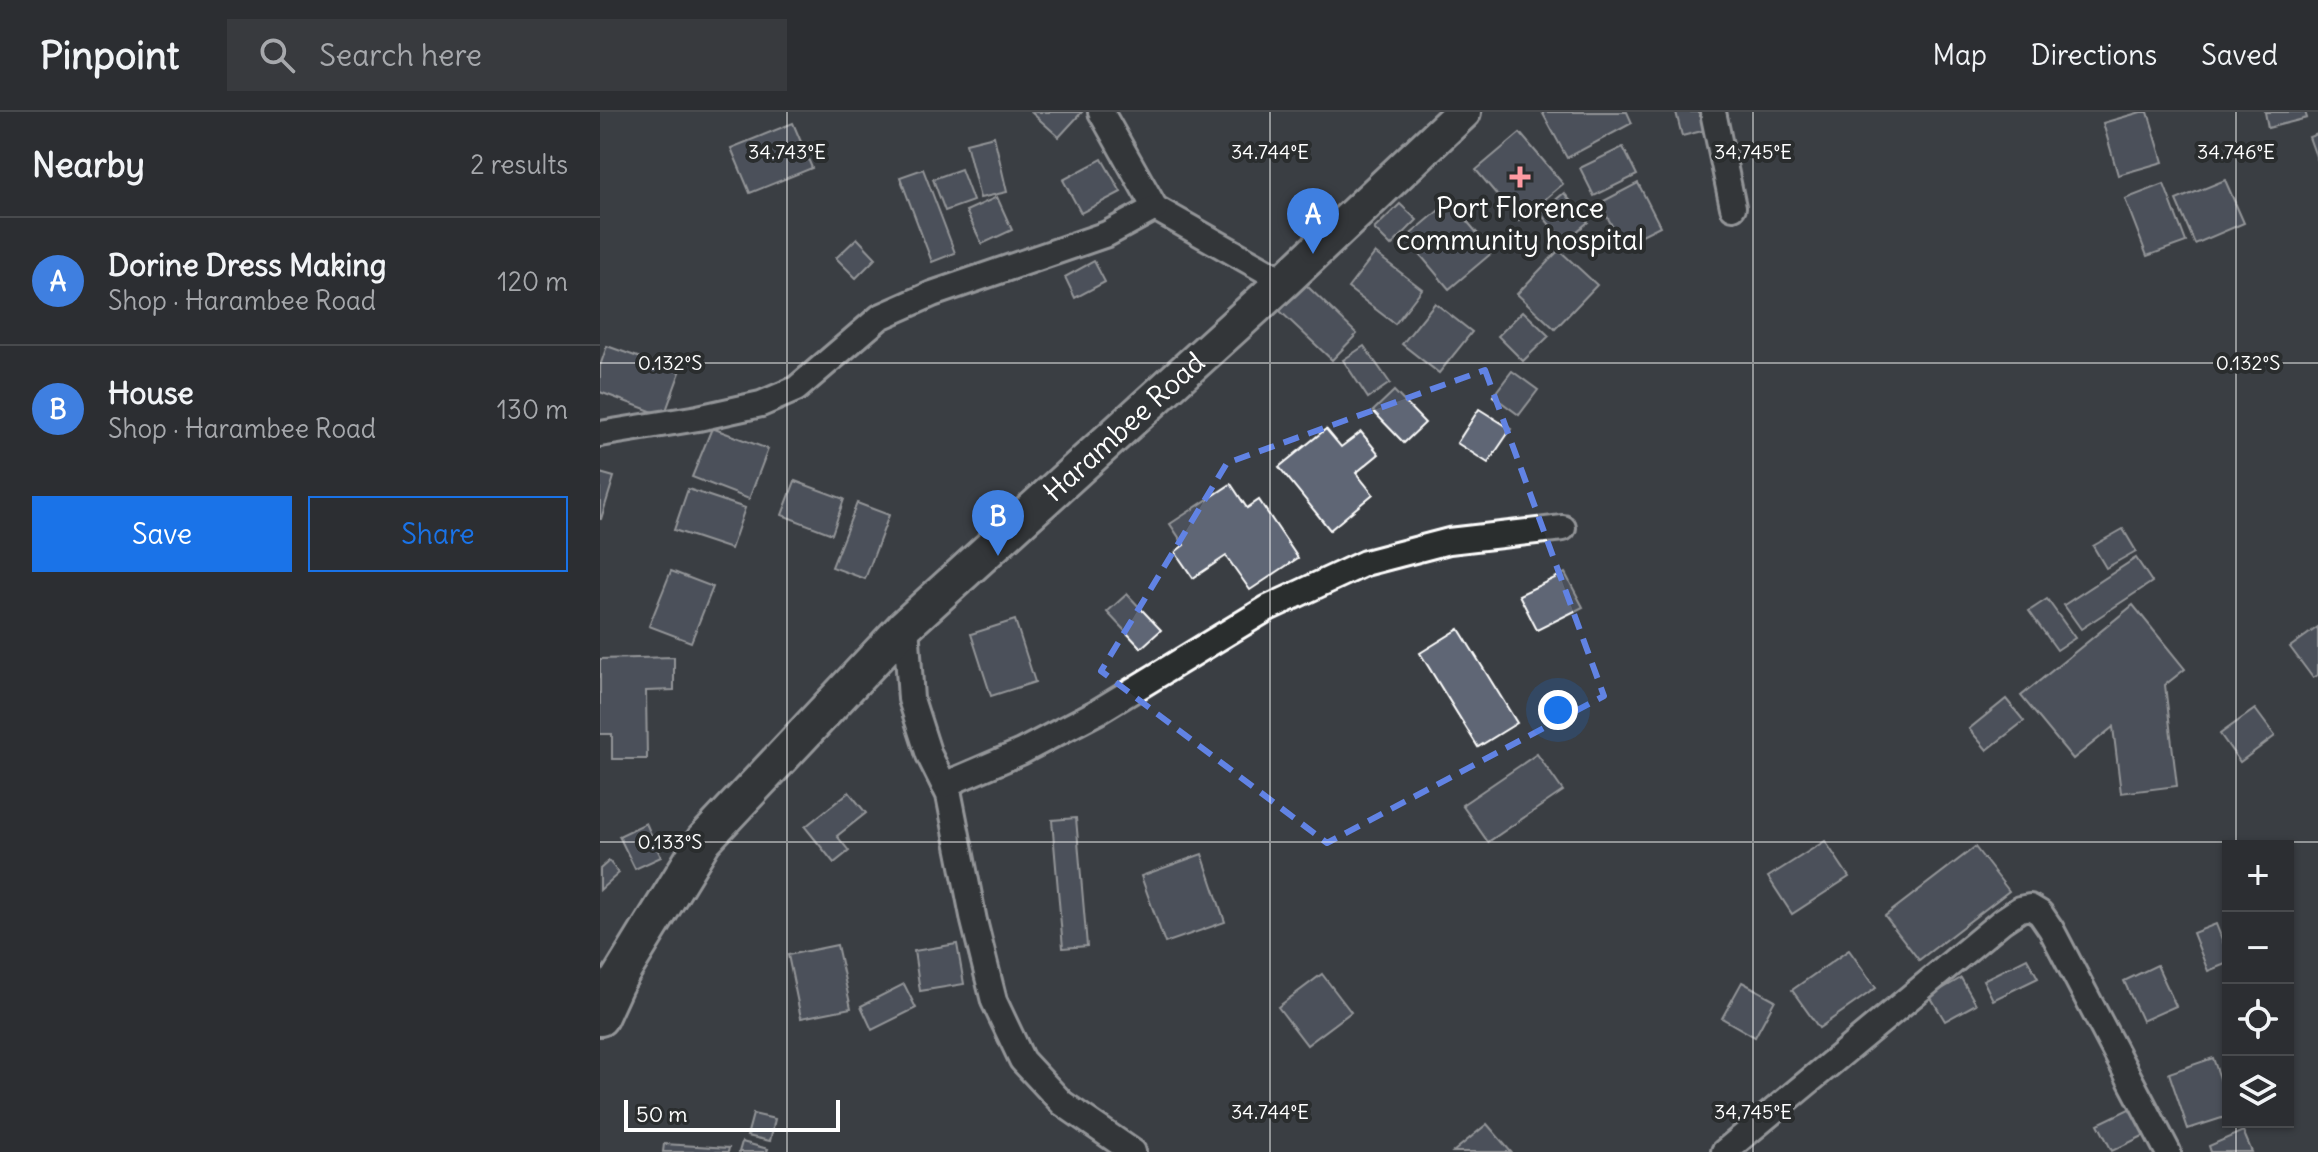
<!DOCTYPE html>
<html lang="en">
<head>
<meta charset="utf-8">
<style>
  :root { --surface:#2c2e32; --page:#383a3e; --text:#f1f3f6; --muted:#a6a8ac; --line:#484a4d; --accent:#1a73e8 }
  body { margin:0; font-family:Delius,sans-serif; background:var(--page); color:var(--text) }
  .controls { position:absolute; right:24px; bottom:24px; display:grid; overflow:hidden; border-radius:0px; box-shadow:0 2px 6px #0004 }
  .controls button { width:72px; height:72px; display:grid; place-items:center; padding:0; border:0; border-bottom:2px solid var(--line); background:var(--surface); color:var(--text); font:40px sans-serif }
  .scale { position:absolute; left:24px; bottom:20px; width:216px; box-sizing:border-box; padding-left:8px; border:4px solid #fff; border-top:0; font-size:22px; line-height:28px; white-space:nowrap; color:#fff; -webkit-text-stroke:6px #2a2d2e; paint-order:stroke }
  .you { position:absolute; left:958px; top:598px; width:28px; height:28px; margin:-20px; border:6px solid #fff; border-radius:50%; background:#1a73e8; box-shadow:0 0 0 12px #1a73e833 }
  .badge { display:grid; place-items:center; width:52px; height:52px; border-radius:50%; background:var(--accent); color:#fff; font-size:26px; font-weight:700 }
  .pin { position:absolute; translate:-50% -66px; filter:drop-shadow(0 2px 4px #0008) }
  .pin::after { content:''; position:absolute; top:42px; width:28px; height:24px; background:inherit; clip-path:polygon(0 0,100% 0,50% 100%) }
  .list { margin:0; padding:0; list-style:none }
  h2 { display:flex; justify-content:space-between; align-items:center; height:104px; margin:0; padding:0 32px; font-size:34px }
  h2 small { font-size:26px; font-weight:400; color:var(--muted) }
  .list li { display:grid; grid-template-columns:52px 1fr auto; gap:24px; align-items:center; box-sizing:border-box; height:128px; padding:0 32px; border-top:2px solid var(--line) }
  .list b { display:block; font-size:30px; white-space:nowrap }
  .list p { margin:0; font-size:26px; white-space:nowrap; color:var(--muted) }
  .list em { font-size:26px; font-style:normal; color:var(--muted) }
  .actions { display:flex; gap:16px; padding:24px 32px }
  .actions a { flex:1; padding:18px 0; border:2px solid var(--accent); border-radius:0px; text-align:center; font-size:28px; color:var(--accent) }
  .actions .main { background:var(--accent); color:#fff }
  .icon { flex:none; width:44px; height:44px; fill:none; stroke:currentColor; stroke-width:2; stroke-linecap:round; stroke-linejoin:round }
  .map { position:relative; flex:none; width:1718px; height:1040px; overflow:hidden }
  header { display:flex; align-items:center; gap:48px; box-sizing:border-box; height:112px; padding:0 40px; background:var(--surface); border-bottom:2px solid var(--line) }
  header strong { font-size:38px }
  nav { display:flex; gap:44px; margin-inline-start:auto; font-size:28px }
  .search { width:560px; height:72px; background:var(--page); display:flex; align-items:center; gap:20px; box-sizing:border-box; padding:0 28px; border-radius:0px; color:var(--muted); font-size:30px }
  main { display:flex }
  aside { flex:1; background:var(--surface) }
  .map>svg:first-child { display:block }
</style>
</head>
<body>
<header>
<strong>Pinpoint</strong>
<div class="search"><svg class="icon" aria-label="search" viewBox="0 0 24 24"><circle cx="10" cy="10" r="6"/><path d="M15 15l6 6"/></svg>Search here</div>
<nav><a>Map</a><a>Directions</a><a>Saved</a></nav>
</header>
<main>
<aside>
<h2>Nearby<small>2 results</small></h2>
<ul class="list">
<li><span class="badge" style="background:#3f7fe0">A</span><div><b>Dorine Dress Making</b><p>Shop · Harambee Road</p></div><em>120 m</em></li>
<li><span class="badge" style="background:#3f7fe0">B</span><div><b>House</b><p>Shop · Harambee Road</p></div><em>130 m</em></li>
</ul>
<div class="actions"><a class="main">Save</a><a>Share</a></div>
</aside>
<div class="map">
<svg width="1718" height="1040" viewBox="0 0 1718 1040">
  <rect width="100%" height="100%" fill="#3a3e43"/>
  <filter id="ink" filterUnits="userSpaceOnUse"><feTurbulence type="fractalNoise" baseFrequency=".0125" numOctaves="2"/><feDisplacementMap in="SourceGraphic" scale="16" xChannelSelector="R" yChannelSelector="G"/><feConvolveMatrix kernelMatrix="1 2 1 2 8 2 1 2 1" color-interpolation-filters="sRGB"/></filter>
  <g filter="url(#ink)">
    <g fill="#5e6674" stroke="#fff" stroke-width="2">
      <polygon points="431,0 482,0 459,25"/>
      <polygon points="942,0 1027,0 1032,11 967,46"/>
      <polygon points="1076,0 1110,0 1114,16 1082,24"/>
      <polygon points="1541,0 1548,0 1563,50 1518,63 1503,11"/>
      <polygon points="1665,0 1705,0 1707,6 1668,16"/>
      <polygon points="193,11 212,56 150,81 131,36"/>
      <polygon points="920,21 963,72 919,109 876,58"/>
      <polygon points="1718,22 1718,50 1709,25"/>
      <polygon points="394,24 407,80 380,86 366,31"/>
      <polygon points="1023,35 1037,63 994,84 980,56"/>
      <polygon points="502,47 521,80 481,101 463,68"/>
      <polygon points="323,57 355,141 332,150 300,65"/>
      <polygon points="361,57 373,89 345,99 333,67"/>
      <polygon points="1625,68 1644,111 1595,132 1576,88"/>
      <polygon points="1038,71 1060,114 1022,133 1000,91"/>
      <polygon points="1564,72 1586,130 1547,144 1525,87"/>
      <polygon points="964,81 988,110 964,130 940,101"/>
      <polygon points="397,85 412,118 382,132 366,99"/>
      <polygon points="850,89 893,140 849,177 806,126"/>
      <polygon points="800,92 817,108 791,134 774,117"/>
      <polygon points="257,126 276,146 256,166 236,146"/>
      <polygon points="959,138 997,173 955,217 917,182"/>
      <polygon points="775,141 822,177 795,212 748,176"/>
      <polygon points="494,149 505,170 475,186 465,165"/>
      <polygon points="705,172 757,222 732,248 680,199"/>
      <polygon points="835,191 872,220 839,261 802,232"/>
      <polygon points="923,199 949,224 923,249 898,224"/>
      <polygon points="7,234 80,260 64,304 0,280 0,254"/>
      <polygon points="764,234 790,271 768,286 743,248"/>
      <polygon points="912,259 938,278 919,303 893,284"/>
      <polygon points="794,279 825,311 804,331 773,299"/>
      <polygon points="879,297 911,317 888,351 857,331"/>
      <polygon points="112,316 168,337 149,387 92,365"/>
      <polygon points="726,317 741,335 761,320 779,342 756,361 773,382 730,418 679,355"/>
      <polygon points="0,361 14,365 1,407 0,407"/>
      <polygon points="195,369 244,387 232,422 182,403"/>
      <polygon points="631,372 647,396 659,388 698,446 650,478 626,444 593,466 575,440 584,433 570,412"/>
      <polygon points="88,377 145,396 131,437 74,418"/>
      <polygon points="257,391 289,403 265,467 232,455"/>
      <polygon points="1523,417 1536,439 1506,456 1493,434"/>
      <polygon points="1536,446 1552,470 1481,517 1464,493"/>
      <polygon points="71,459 113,475 91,530 49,514"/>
      <polygon points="965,461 983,495 937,518 919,483"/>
      <polygon points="527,482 561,518 541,536 507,500"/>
      <polygon points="1447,487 1475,526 1457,538 1429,499"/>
      <polygon points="1533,493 1585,557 1565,573 1577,674 1521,681 1513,615 1473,647 1421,584"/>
      <polygon points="415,508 435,570 391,584 371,522"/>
      <polygon points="1718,515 1718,563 1713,566 1690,535"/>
      <polygon points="859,517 917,611 878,635 820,541"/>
      <polygon points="74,545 74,578 46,579 47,647 12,647 12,622 0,622 0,547"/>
      <polygon points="1406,587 1424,609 1387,638 1369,617"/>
      <polygon points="1655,597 1675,624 1640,650 1620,622"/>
      <polygon points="937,642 963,679 888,730 862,693"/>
      <polygon points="249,680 266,701 237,724 249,739 234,751 205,715"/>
      <polygon points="476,706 487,834 463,836 452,708"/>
      <polygon points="46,711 61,745 35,757 19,724"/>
      <polygon points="1225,729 1249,765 1192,802 1168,765"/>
      <polygon points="1375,735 1409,779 1319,848 1285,804"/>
      <polygon points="602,742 625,810 565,831 541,764"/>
      <polygon points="9,749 19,761 0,778 0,757"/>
      <polygon points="1616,812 1628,843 1628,851 1608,859 1593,821"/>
      <polygon points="357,832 364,872 320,879 314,839"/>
      <polygon points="237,833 251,896 201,906 188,843"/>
      <polygon points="1249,838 1276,876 1219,916 1192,878"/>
      <polygon points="1427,846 1438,866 1393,888 1383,868"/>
      <polygon points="1557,853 1576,894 1542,909 1524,869"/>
      <polygon points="722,862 751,900 707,933 678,895"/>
      <polygon points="1361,866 1376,892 1345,909 1330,884"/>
      <polygon points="1142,870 1175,888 1155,925 1122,906"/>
      <polygon points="304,872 316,896 272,918 261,894"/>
      <polygon points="1613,946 1628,990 1628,1004 1588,1017 1569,961"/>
      <polygon points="1531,996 1545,1023 1512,1039 1498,1012"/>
      <polygon points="153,1002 175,1007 170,1029 147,1024"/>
      <polygon points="887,1012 911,1040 853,1040"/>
      <polygon points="1643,1019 1652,1040 1611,1040 1609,1034"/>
      <polygon points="142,1030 168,1037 167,1040 139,1040"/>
      <polygon points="64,1032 129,1036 128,1040 63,1040"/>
    </g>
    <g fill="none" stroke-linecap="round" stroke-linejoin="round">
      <defs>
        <g id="street">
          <polyline points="501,0 555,96 684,169"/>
          <polyline points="1113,0 1133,95"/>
          <polyline points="0,322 98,306 161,292 196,277 280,205 332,182 507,122 555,96"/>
          <polyline points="306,513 311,587 329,643 349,683 374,809 394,889 422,948 462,991 533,1040"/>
          <polyline points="344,673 421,640 497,600 668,496 765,451 849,429 963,416"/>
          <polyline points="1124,1040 1402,809 1420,797 1430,795 1440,801 1451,817 1568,1040"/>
        </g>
        <g id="secondary">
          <path id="s1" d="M0,906L16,871L104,728L306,513L684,169L863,0"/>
        </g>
      </defs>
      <use href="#street" stroke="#fff" stroke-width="30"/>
      <use href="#secondary" stroke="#fff" stroke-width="40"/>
      <use href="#street" stroke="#2a2d2e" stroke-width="24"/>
      <use href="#secondary" stroke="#2a2d2e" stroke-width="34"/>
    </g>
  </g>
  <path d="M0 0H1718V1040H0ZM885,258L1004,584L727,731L501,559L627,351Z" fill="#3a3e43" fill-opacity=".55" fill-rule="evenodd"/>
  <path fill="none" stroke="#6183e4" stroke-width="6" stroke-dasharray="16 10" stroke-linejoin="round" d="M885,258L1004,584L727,731L501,559L627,351Z"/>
  <path fill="none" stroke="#fff" stroke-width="2" stroke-opacity="0.45" d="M187,0V1040M670,0V1040M1153,0V1040M1636,0V734M0,251H1718M0,730H1718M1636,1010V1040"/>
  <path fill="#ff9aa2" stroke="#2a2d2e" stroke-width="3" d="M916 53h8v8h8v8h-8v8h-8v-8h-8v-8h8z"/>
  <g text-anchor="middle" stroke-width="8" stroke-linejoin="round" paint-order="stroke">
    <g font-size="28" fill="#fff" stroke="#2a2d2e">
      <text x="920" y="106">Port Florence<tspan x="920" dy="32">community hospital</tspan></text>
    </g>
    <g font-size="28" fill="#fff" stroke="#2a2d2e">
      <text dy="10" stroke="none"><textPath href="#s1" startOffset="796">Harambee Road</textPath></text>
    </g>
  </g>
  <g font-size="20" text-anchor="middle" fill="#fff" stroke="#2a2d2e" stroke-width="8" stroke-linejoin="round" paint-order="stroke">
    <text x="187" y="47">34.743°E</text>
    <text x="670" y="47">34.744°E</text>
    <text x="1153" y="47">34.745°E</text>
    <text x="1636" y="47">34.746°E</text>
    <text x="70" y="258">0.132°S</text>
    <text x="1648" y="258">0.132°S</text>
    <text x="70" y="737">0.133°S</text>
    <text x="670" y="1007">34.744°E</text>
    <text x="1153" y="1007">34.745°E</text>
  </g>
</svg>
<div class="controls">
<button>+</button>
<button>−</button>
<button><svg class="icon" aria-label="locate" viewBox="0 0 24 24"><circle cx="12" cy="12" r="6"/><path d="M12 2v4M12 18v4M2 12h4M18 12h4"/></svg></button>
<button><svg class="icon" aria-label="layers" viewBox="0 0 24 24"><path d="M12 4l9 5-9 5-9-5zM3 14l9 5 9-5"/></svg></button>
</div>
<div class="scale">50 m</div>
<div class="you"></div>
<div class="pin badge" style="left:713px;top:142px;background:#3f7fe0">A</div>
<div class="pin badge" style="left:398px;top:444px;background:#3f7fe0">B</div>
</div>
</main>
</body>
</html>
